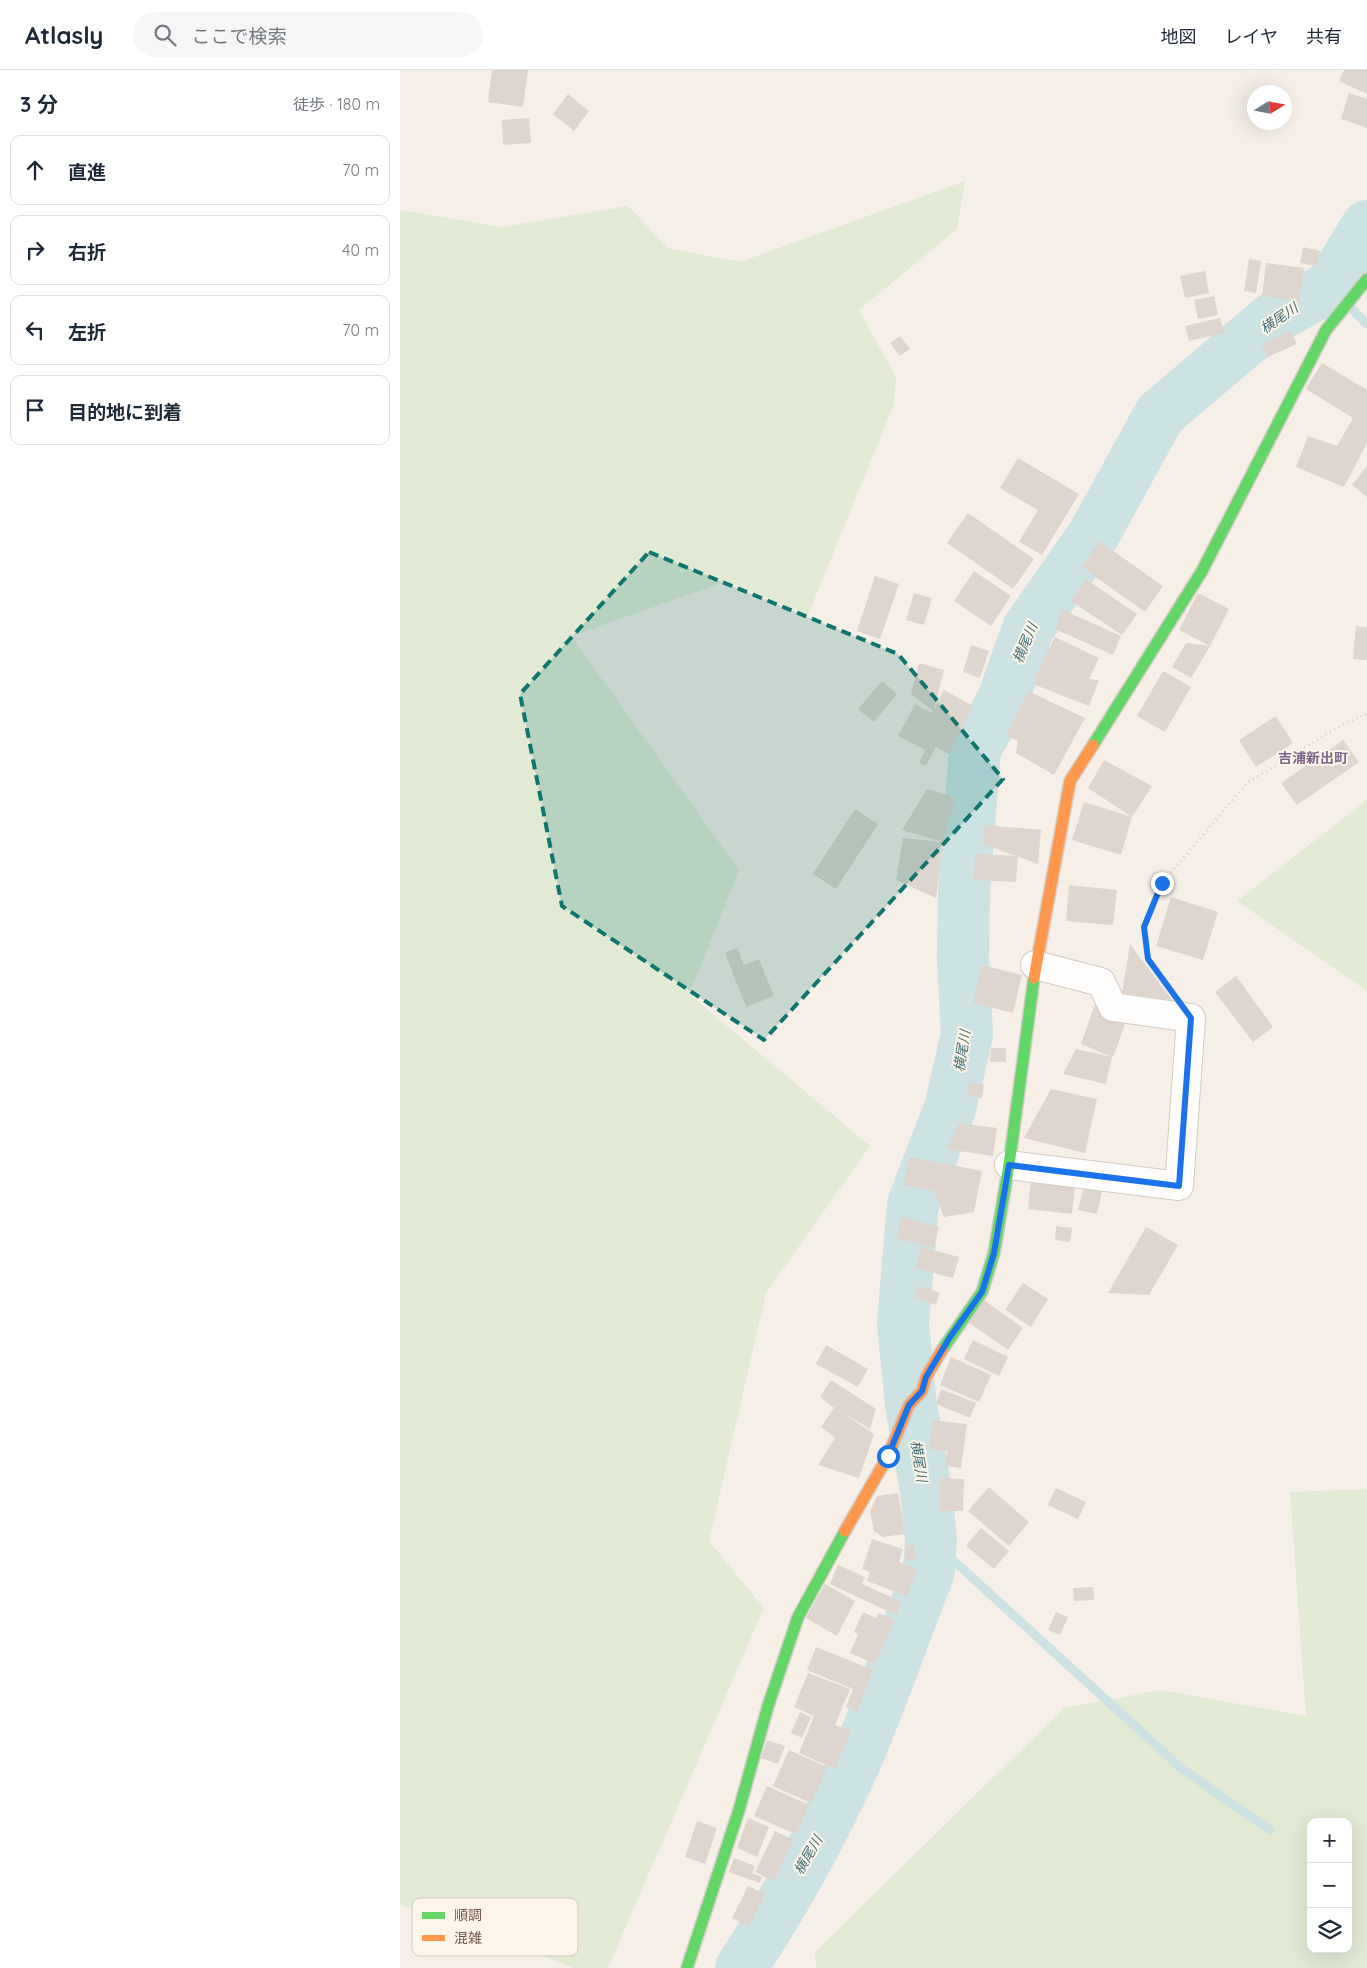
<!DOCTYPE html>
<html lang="ja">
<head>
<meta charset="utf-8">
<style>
  :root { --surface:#fff; --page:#f6f6f7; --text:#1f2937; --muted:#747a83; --line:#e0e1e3 }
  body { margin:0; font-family:Quicksand,"Noto Sans JP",sans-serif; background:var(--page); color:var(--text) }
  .controls { position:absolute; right:15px; bottom:15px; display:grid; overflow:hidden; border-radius:10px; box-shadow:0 5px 20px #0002 }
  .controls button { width:45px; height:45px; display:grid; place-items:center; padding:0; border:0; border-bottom:1px solid var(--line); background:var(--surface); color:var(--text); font:25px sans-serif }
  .compass { position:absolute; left:847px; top:15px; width:45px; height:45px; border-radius:50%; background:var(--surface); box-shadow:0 5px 20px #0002; rotate:79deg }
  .stop { position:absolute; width:15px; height:15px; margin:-11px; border:4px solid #1a73e8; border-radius:50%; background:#fff }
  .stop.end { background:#1a73e8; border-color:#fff; box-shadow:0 1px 5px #0008 }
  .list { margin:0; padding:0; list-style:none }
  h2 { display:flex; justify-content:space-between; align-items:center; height:65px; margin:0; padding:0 20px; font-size:21px }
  h2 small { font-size:16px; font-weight:400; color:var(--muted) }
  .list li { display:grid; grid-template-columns:32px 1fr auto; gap:15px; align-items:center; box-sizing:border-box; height:70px; margin:0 10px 10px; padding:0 10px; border:1px solid var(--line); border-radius:10px }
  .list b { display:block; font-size:19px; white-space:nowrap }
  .list em { font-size:16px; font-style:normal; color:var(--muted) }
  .icon { flex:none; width:28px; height:28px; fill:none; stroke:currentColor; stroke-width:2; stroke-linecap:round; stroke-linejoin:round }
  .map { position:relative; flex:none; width:967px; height:1898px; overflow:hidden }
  header { display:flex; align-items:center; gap:30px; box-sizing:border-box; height:70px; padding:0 25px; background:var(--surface); border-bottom:1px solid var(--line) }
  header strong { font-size:24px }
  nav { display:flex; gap:28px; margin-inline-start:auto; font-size:18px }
  .search { width:350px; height:45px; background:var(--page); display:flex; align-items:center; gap:12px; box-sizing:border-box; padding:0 18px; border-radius:28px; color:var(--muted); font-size:19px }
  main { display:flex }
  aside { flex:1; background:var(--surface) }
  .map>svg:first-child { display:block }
</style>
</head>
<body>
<header>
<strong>Atlasly</strong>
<div class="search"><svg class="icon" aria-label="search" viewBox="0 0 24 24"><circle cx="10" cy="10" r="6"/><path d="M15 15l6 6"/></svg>ここで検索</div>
<nav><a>地図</a><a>レイヤ</a><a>共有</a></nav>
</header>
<main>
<aside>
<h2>3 分<small>徒歩 · 180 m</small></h2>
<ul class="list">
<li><svg class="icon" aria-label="ahead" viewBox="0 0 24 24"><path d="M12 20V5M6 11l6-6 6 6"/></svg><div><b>直進</b></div><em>70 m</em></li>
<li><svg class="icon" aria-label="right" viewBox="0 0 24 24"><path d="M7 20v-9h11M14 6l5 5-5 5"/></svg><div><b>右折</b></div><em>40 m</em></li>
<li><svg class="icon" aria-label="left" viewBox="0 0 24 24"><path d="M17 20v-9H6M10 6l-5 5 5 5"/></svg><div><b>左折</b></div><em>70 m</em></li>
<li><svg class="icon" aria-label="arrive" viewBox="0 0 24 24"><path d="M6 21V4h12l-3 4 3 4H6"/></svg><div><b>目的地に到着</b></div></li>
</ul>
</aside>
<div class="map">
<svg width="967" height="1898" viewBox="0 0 967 1898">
  <rect width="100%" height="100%" fill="#f5efe8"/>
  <g fill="#e2ead4" fill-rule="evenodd">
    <polygon points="565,111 557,159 459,240 496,307 494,334 408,545 327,511 171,566 339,800 289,924 470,1076 366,1223 309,1471 364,1538 208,1898 174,1898 0,1834 0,140 102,157 228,136 268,178 340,192"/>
    <polygon points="967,730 967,921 837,831"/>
    <path d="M967,1419V1898H416L415,1882L664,1638L761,1620L906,1646L890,1422ZM911,1752H948V1879H911Z"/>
  </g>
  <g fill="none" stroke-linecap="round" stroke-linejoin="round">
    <g stroke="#cce2e3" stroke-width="9">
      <polyline points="930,217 967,254"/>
      <polyline points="531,1470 782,1699 870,1760"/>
    </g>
    <path stroke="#cce2e3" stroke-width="52" d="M341,1898C387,1828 428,1755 461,1678C485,1620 506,1560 529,1501L531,1470L526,1420L511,1335L503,1253L513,1134L550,1038L567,965L563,888L564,821L575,679L602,632L628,559L694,464L760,344L873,248L930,217L967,156"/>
  </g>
  <g fill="#ded5ce">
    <polygon points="92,0 128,0 123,37 88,32"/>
    <polygon points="944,0 967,0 967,24 939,11"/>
    <polygon points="949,23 967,29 967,58 941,49"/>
    <polygon points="168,24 189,41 174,61 153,44"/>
    <polygon points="129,48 131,73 103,75 102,50"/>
    <polygon points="903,177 920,181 916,196 900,193"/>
    <polygon points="849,189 861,191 856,223 844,221"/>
    <polygon points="866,193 904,198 899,231 862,226"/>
    <polygon points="805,201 809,223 785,228 780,206"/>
    <polygon points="814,226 818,245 798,249 794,230"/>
    <polygon points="820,248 824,263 789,271 785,256"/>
    <polygon points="891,261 897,274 868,287 861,274"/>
    <polygon points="500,266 510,279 500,286 490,273"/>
    <polygon points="922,293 967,320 967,373 944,417 896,397 908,366 937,376 953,348 906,319"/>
    <polygon points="618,388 679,424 642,485 619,472 638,440 600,418"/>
    <polygon points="967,396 967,427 952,415"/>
    <polygon points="568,443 634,489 613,519 547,473"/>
    <polygon points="699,471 763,516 745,542 682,497"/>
    <polygon points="574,501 611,526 591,556 554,531"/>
    <polygon points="475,506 499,514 480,569 457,561"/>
    <polygon points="686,509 737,544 722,565 671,531"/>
    <polygon points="514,523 532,528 524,555 506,550"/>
    <polygon points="798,523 829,539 810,576 779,560"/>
    <polygon points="663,540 721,566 713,585 655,559"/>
    <polygon points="956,556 967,557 967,590 953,589"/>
    <polygon points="655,567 699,588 689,609 699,610 689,636 633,614 644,588"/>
    <polygon points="786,573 810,576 791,608 772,597"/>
    <polygon points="571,575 589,581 580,608 563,602"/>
    <polygon points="519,593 544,600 534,640 544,620 573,636 548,684 536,677 526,696 519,693 525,680 498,666 515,634 532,643 533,641 511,624"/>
    <polygon points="763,601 791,617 765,662 737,646"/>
    <polygon points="482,611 497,624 474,652 458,639"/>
    <polygon points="628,621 685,648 654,705 616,683 618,671 606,666"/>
    <polygon points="876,646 893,673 856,697 839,670"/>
    <polygon points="943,670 959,692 897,735 881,713"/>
    <polygon points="704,690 752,716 732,747 721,785 672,770 684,732 732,747 688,718"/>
    <polygon points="527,719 555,727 543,772 536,828 496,810 503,768 543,772 502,760"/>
    <polygon points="455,739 478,754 436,819 413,804"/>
    <polygon points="584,755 641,760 638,794 583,774"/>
    <polygon points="575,784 618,786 616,812 574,810"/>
    <polygon points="669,815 717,820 713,855 666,851"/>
    <polygon points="771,827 818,842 803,890 756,876"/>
    <polygon points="730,874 772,930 722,923"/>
    <polygon points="337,878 344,895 359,889 374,926 346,937 325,883"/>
    <polygon points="582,895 622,905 613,943 573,933"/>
    <polygon points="836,906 873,957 853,972 815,922"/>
    <polygon points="695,934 728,945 714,985 712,987 706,1014 663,1004 676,979 712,987 681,974"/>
    <polygon points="591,978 606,978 606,992 590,992"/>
    <polygon points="569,1012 584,1014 582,1028 567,1026"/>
    <polygon points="651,1019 697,1029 685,1083 624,1068"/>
    <polygon points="559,1053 597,1058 593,1086 546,1079"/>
    <polygon points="509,1087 582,1101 574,1142 544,1147 534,1121 504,1115"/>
    <polygon points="686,1108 704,1112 697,1144 678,1140"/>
    <polygon points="631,1110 675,1115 672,1144 628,1139"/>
    <polygon points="502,1147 539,1157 534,1178 496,1168"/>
    <polygon points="656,1156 672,1158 670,1172 655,1170"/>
    <polygon points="746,1157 778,1175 749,1225 708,1223"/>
    <polygon points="521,1177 559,1187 553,1208 516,1198"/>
    <polygon points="623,1213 648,1229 631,1257 605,1240"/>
    <polygon points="520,1216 540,1223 536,1235 515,1227"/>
    <polygon points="584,1230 623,1258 608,1280 568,1252"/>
    <polygon points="573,1270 608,1287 599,1306 564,1289"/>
    <polygon points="426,1275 468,1299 458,1317 416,1294"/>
    <polygon points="551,1287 591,1305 579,1332 540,1315"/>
    <polygon points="431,1310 476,1339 470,1359 441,1342 474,1364 459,1408 418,1395 435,1368 421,1357 434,1338 420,1327"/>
    <polygon points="541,1319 576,1333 570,1348 536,1334"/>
    <polygon points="533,1350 567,1354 561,1398 545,1396 547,1381 529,1379"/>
    <polygon points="540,1408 564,1409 563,1441 539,1441"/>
    <polygon points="589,1417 629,1452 609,1476 568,1441"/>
    <polygon points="656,1418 686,1432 678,1449 648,1435"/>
    <polygon points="498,1423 505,1464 483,1467 474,1461 470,1441 477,1426"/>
    <polygon points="581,1458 609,1481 594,1499 566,1476"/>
    <polygon points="472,1469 503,1479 499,1492 517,1499 507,1526 467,1511 470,1502 462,1499"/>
    <polygon points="513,1474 516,1490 507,1491 505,1476"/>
    <polygon points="438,1495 465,1507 462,1514 502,1532 496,1545 430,1514"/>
    <polygon points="425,1514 455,1531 437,1566 406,1548"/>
    <polygon points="693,1517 694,1530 674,1531 673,1518"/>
    <polygon points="463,1542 476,1548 479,1543 495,1550 475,1594 450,1583 458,1564 454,1562"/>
    <polygon points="656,1542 668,1547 660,1565 648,1560"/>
    <polygon points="416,1577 473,1600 457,1642 446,1637 453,1619 407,1600"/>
    <polygon points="408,1603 450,1619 435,1655 451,1661 435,1699 399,1683 419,1634 414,1646 394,1637"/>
    <polygon points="400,1642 411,1647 402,1668 391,1663"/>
    <polygon points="367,1670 385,1676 378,1694 361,1688"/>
    <polygon points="389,1680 427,1697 411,1733 373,1716"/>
    <polygon points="367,1716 409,1735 396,1764 354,1746"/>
    <polygon points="348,1748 369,1757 357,1787 337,1778"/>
    <polygon points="297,1751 317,1758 305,1794 285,1787"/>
    <polygon points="375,1761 393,1770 374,1811 355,1802"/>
    <polygon points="334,1788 355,1796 352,1803 362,1807 360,1813 329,1802"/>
    <polygon points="348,1816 365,1824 349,1856 332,1848"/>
  </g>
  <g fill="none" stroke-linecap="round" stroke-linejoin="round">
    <defs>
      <polyline id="street" points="609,1095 779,1116 791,948 713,937 701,912 635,895"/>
      <g id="fast">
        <polyline points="693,675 802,501 926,260 967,209"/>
        <polyline points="542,1280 582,1222 594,1183 609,1095 634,908"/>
        <polyline points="287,1898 339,1740 368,1636 398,1547 445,1461"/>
      </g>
      <g id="slow">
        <polyline points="634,908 670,711 693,675"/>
        <polyline points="445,1461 488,1386 509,1335 522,1321 526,1307 542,1280"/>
      </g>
    </defs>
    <use href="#street" stroke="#d2cbc4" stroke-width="30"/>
    <use href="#fast" stroke="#d4ccc5" stroke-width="14"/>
    <use href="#slow" stroke="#d4ccc5" stroke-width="14"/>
    <polyline stroke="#d5cfca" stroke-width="3" stroke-dasharray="1 4" stroke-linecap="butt" points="767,915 749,889 744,857 762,813 847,713 945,653 967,644"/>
    <use href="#street" stroke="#fefdfc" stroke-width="28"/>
    <use href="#fast" stroke="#63d668" stroke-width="11"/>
    <use href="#slow" stroke="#ff974d" stroke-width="11"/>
  </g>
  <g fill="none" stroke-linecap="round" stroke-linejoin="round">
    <polyline stroke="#1a73e8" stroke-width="6" points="488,1386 509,1335 522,1321 526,1307 550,1267 582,1222 594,1183 609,1095 779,1116 791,948 748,889 744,857 762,813"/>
  </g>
  <path fill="#0f766e" fill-opacity="0.2" stroke="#0f766e" stroke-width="4" stroke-dasharray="10 6" stroke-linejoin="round" d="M249,482L498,584L603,709L364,970L162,836L120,624Z"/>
  <g text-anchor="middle" stroke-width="4" stroke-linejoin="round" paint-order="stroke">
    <g font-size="14" font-style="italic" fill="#44737b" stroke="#fdf5e9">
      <text transform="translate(879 248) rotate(-34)" y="5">横尾川</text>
      <text transform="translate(625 573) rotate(-67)" y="5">横尾川</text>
      <text transform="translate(562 981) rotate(-81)" y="5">横尾川</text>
      <text transform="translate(519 1391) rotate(81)" y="5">横尾川</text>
      <text transform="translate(408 1785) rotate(-60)" y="5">横尾川</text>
    </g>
    <g font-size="14" font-weight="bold" fill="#7d648c" stroke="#fdf5e9">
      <text x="913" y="693">吉浦新出町</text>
    </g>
  </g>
  <rect x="12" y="1828" width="166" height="58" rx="8" fill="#fdf5e9" stroke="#d3c6ba" stroke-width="1"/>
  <rect x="22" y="1842" width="23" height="7" fill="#63d668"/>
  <rect x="22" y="1865" width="23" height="6" fill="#ff974d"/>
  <g font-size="14" fill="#70574c">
    <text x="54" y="1850">順調</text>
    <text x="54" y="1873">混雑</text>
  </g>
</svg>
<div class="controls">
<button>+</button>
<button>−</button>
<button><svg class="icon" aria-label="layers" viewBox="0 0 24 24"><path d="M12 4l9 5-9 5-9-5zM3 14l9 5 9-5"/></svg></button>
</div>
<svg class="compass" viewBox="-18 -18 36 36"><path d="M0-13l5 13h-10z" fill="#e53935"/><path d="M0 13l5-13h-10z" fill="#747a83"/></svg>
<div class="stop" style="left:488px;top:1386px"></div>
<div class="stop end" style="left:762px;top:813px"></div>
</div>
</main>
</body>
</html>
